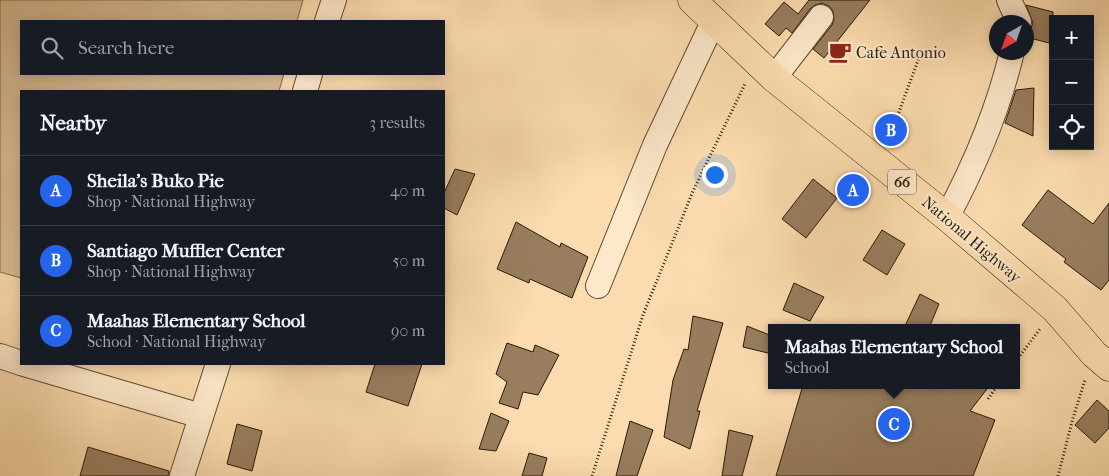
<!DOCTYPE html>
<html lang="en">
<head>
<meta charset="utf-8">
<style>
  :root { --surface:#171b24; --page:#242831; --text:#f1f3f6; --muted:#9ea1a6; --line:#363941; --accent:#2563eb }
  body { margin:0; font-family:"IM FELL French Canon",serif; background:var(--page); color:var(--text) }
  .controls { position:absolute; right:15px; top:15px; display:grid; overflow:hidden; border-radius:0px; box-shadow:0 2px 12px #0003 }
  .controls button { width:45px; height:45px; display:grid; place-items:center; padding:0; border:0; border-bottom:1px solid var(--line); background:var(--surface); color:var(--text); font:25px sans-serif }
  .compass { position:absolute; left:989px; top:15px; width:45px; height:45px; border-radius:50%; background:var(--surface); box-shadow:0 2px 12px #0003; rotate:220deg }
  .you { position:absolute; left:714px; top:174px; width:18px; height:18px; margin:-12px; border:4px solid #fff; border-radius:50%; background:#1a73e8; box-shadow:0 0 0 8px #1a73e833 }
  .badge { display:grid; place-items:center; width:32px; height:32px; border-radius:50%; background:var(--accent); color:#fff; font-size:16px; font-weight:700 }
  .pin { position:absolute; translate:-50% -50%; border:2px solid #fff; box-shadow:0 1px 5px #0006 }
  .popup { position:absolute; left:768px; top:324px; width:252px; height:65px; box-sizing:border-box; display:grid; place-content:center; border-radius:0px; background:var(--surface); filter:drop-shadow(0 1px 4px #0005); font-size:16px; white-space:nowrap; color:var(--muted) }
  .popup b { font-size:19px; color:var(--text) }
  .popup::after { content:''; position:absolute; left:50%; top:100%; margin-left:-10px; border:10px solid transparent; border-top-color:var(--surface) }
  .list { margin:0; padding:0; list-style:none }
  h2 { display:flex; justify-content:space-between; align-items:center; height:65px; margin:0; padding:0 20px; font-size:21px }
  h2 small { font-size:16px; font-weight:400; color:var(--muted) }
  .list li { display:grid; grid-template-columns:32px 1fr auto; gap:15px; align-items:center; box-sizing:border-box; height:70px; padding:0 20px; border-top:1px solid var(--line) }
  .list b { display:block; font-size:19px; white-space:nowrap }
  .list p { margin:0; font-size:16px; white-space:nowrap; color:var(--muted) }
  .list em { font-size:16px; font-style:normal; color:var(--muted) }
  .icon { flex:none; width:28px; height:28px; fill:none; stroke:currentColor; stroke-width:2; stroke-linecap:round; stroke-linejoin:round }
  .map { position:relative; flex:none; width:1109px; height:476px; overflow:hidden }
  .search { position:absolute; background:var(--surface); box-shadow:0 2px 12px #0003; left:20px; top:20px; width:425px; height:55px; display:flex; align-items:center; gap:12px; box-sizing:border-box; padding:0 18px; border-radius:0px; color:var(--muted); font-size:19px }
  .panel { position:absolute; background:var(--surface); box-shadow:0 2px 12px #0003; left:20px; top:90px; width:425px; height:275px; border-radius:0px }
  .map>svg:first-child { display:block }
</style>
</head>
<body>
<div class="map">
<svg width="1109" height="476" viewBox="0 0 1109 476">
  <rect width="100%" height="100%" fill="#fcdcae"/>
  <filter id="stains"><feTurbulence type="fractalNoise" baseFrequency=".004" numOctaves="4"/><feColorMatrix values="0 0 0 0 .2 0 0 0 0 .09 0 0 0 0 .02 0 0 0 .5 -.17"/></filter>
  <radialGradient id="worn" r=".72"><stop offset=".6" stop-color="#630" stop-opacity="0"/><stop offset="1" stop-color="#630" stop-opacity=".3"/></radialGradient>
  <polygon fill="#d8bb92" stroke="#826a4e" points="0,0 303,0 297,21 21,21 21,74 284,74 279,91 21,91 21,278 0,272"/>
  <g fill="#987e5f" stroke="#2b1909">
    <polygon points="809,0 870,0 824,58 813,49 832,25 834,19 833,11 829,6 822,3 815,5 810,9 792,33 786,28 779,36 765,24 784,2 798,14"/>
    <polygon points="1026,5 1053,12 1053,44 1026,37 1026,33 1030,30 1033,23"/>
    <polygon points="1034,88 1033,136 1005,123 1016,90"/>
    <polygon points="455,169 475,174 457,215 444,208 444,193"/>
    <polygon points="813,179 837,198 806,238 782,219"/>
    <polygon points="1048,190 1093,224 1109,203 1109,280 1101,290 1064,262 1066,259 1022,225"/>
    <polygon points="516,222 560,247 561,243 588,257 572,298 530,279 529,283 497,269"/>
    <polygon points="882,230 905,244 887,275 863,260"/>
    <polygon points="794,283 824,297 810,321 783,310"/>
    <polygon points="920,294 939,304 929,328 904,328"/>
    <polygon points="693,316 723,323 697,411 700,411 690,449 664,437 673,380 684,349 688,350"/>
    <polygon points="747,326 772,336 772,354 743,347"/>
    <polygon points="507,343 533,352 535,345 559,355 538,395 523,392 518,409 499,403 507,382 496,374"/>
    <polygon points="375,364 422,364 408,406 366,392"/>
    <polygon points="803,385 990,385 970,411 995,420 973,476 776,476"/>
    <polygon points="1097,400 1109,411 1109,428 1095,443 1075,425"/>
    <polygon points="491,413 509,421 496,451 479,449"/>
    <polygon points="630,421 653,430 637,476 616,476"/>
    <polygon points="237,424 262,431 252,471 227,464"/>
    <polygon points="729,430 753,436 742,476 722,476"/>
    <polygon points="88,447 169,471 168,476 80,476"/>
    <polygon points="529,453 547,458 542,476 522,476"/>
  </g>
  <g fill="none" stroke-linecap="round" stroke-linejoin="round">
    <defs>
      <g id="minor">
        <polyline points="1009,0 1019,22"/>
        <polyline points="327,21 334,0"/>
        <polyline points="774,78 821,17"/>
        <polyline points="305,91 310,74"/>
        <path d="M947,217C975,165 998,110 1012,52"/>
        <polyline points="598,286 655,145 714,20"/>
        <polyline points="0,356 21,363"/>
        <polyline points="24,364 201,416"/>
        <polyline points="182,476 218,364"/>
      </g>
      <polyline id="major" points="692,0 774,78 947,217 1055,309 1094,354 1109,367"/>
    </defs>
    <use href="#minor" stroke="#5f4a32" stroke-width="26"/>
    <use href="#major" stroke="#2b1909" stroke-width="29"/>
    <g stroke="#2b1909" stroke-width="3" stroke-dasharray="1 2.5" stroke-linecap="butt">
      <polyline points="889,139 920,55"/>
      <polyline points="1016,361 1040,329"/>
      <polyline points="988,399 998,385"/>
      <polyline points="592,476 643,315 693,191 745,84"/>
      <polyline points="1058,476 1073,418 1085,380"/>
    </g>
    <use href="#minor" stroke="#fde8ca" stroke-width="24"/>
    <use href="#major" stroke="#fcdcae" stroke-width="28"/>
  </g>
  <defs>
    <symbol id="cafe-bare" viewBox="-9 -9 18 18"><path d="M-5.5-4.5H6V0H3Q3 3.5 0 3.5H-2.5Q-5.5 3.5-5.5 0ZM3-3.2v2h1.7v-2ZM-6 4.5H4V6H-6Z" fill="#8f2418" stroke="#fde8ca" stroke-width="2.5" paint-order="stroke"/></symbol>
  </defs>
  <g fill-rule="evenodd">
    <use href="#cafe-bare" x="824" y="36" width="32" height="32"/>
  </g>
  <g text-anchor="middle" stroke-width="4" stroke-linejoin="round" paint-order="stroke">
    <rect fill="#fde8ca" stroke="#6a5743" stroke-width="1" x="888" y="169.5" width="28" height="25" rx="4"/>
    <g font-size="15" font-weight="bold" fill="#2b1909">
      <text x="902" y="187">66</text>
    </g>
    <g font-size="16" fill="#2b1909" stroke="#fde8ca" text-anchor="start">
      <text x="856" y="58">Cafe Antonio</text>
    </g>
    <g font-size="16" fill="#2b1909" stroke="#fde8ca">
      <text transform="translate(972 239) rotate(40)" y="6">National Highway</text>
    </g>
  </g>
  <rect width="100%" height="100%" filter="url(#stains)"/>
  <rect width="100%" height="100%" fill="url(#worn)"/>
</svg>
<div class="controls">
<button>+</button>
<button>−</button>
<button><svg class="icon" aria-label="locate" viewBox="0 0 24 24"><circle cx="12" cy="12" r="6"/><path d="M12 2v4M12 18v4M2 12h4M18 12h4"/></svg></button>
</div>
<svg class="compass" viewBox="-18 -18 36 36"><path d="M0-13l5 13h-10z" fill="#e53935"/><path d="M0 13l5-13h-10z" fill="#9ea1a6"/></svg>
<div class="you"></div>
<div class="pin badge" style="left:853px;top:190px">A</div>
<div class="pin badge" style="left:891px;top:130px">B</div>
<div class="pin badge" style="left:894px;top:424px">C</div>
<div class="popup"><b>Maahas Elementary School</b>School</div>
<div class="search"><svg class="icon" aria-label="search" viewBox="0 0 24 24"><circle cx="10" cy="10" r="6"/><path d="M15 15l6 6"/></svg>Search here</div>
<section class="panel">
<h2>Nearby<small>3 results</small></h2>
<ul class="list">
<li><span class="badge">A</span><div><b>Sheila's Buko Pie</b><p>Shop · National Highway</p></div><em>40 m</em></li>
<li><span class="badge">B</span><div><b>Santiago Muffler Center</b><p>Shop · National Highway</p></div><em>50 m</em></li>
<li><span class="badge">C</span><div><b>Maahas Elementary School</b><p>School · National Highway</p></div><em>90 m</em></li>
</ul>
</section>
</div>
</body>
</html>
